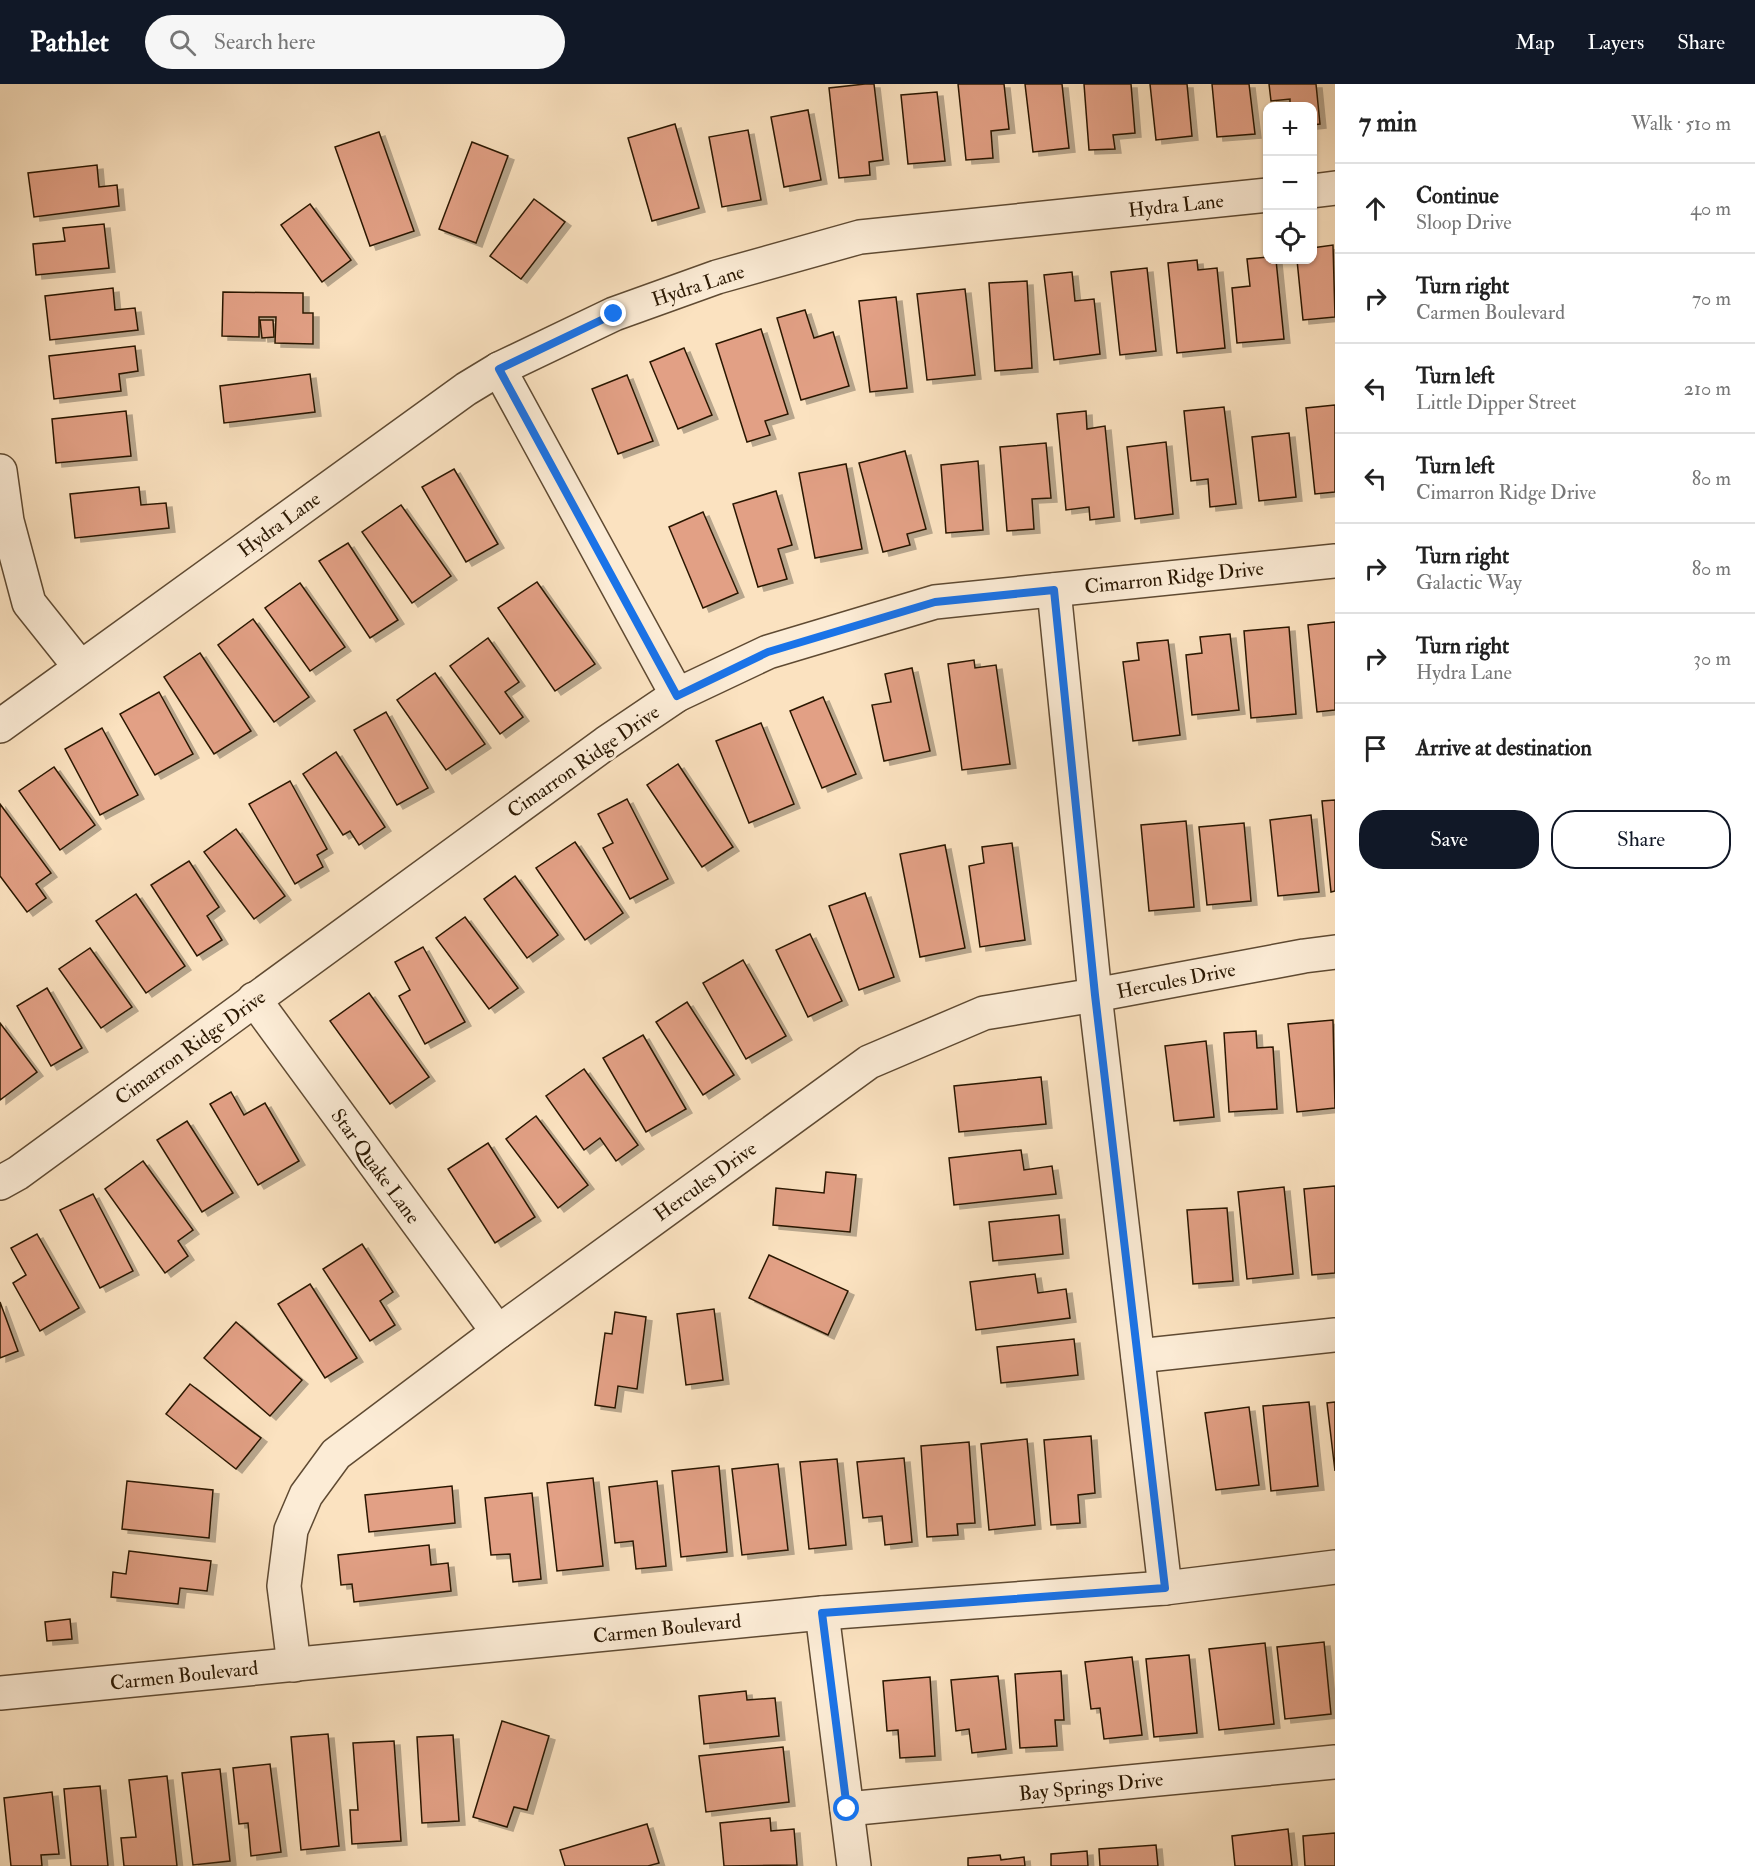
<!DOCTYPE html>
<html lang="en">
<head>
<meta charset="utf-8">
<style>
  :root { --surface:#fff; --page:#f6f6f6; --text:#222; --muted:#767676; --line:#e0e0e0; --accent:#111827 }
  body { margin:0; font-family:"IM FELL Double Pica",serif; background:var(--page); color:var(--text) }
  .controls { position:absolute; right:18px; top:18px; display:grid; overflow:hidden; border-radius:12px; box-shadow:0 2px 4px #0004 }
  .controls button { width:54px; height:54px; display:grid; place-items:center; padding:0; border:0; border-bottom:2px solid var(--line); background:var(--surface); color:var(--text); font:30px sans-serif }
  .stop { position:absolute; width:18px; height:18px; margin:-14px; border:4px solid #1a73e8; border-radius:50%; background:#fff }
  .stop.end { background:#1a73e8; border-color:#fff; box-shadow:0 2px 6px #0008 }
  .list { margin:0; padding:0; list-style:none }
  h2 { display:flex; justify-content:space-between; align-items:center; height:78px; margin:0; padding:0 24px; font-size:26px }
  h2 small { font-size:20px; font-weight:400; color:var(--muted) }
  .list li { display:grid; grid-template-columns:39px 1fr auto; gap:18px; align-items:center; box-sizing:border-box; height:90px; padding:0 24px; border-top:2px solid var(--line) }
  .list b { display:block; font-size:22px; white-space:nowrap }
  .list p { margin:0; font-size:20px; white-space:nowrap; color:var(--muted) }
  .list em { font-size:20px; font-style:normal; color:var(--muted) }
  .actions { display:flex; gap:12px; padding:18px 24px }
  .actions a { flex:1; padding:14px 0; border:2px solid var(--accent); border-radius:24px; text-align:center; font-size:21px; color:var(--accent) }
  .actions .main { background:var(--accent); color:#fff }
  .icon { flex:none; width:33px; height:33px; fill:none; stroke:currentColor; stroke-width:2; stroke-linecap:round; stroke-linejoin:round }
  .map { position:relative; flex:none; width:1335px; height:1782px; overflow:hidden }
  header { display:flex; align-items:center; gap:36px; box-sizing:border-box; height:84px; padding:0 30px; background:var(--accent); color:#fff }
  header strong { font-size:28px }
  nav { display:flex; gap:33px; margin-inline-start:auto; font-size:21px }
  .search { width:420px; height:54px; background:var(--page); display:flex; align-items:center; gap:15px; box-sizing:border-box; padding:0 21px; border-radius:33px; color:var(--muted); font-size:22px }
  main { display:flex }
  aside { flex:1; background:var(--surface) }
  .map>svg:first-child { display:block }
</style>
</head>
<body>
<header>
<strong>Pathlet</strong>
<div class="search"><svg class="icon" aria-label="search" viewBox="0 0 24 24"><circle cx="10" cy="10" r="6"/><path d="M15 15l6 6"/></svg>Search here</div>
<nav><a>Map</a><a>Layers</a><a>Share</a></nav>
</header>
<main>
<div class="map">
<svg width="1335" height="1782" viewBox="0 0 1335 1782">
  <defs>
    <filter id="shadow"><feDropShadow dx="6" dy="4" stdDeviation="0" flood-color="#0004"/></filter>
  </defs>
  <rect width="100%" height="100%" fill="#fbe2c0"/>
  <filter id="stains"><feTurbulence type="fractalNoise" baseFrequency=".00333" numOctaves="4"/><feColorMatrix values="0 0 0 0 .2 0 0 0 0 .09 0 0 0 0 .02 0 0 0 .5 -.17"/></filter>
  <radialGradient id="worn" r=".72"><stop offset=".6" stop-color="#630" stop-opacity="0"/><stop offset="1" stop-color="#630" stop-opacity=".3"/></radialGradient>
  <g fill="#e2a085" stroke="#2b1802" stroke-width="1.5" filter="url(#shadow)">
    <polygon points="865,0 874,0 883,76 869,78 870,91 839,94 829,4"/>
    <polygon points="958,0 1004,0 1009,45 991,47 993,74 966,76"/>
    <polygon points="1025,0 1062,0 1069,64 1033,68"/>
    <polygon points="1084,0 1131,0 1135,49 1113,51 1115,65 1089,66"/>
    <polygon points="1150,0 1187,0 1192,52 1156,56"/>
    <polygon points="1212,0 1249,0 1255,50 1217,53"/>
    <polygon points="1269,0 1316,0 1320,40 1312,41 1312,22 1290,22 1290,15 1271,17"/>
    <polygon points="937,8 945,77 908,80 901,11"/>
    <polygon points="808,26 821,96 784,103 771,33"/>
    <polygon points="675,40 699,124 652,137 628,54"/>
    <polygon points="748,46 761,116 722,123 709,53"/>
    <polygon points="379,48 414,147 370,162 335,63"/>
    <polygon points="472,58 508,72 476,159 439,145"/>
    <polygon points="97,81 99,103 117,101 119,122 34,133 28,89"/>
    <polygon points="534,115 565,138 521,195 490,172"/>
    <polygon points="310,120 351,176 322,198 281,141"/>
    <polygon points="104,140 109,184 36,191 33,160 65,157 63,144"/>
    <polygon points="1333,161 1335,233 1303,236 1297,176 1312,176 1312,164"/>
    <polygon points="1268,173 1268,176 1276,176 1284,255 1237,259 1232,204 1250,202 1247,175"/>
    <polygon points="1197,176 1198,186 1217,184 1225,264 1177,269 1168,179"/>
    <polygon points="1147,184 1156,267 1120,271 1111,188"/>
    <polygon points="1072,188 1075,217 1094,215 1100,270 1054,276 1044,191"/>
    <polygon points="1027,197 1032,284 995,287 989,199"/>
    <polygon points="113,204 115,226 135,224 138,246 50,256 45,212"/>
    <polygon points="965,205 975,291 927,296 917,210"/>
    <polygon points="223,208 303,209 303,229 313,229 313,260 275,259 276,233 259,233 259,253 222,252"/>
    <polygon points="896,213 907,304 870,308 859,217"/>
    <polygon points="805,226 814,254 833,248 849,302 801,316 777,234"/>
    <polygon points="260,236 273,236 274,253 262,254"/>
    <polygon points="761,245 788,330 765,337 770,351 747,358 716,260"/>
    <polygon points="135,262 138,287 119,290 121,307 54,315 49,272"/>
    <polygon points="684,264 712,331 678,345 650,278"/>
    <polygon points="310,290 315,328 224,339 220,302"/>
    <polygon points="627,291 653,357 618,370 592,305"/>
    <polygon points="1335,321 1335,408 1315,410 1306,324"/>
    <polygon points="1224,323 1236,420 1210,423 1208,395 1191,397 1184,327"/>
    <polygon points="126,327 131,372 56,379 52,335"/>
    <polygon points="1086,327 1087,345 1105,342 1114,433 1090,436 1089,423 1066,426 1057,330"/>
    <polygon points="1289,349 1296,413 1259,417 1252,353"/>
    <polygon points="1166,358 1173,430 1135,435 1127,363"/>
    <polygon points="1046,359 1051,414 1032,415 1034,445 1007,447 1000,363"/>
    <polygon points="905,367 926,445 907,450 910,461 883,468 859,379"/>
    <polygon points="978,377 983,446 946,449 941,381"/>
    <polygon points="846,380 862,465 815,474 799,389"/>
    <polygon points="454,385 498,460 466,478 422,403"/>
    <polygon points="139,403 141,421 166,419 169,444 75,454 70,410"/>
    <polygon points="776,407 792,461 778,465 787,495 758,503 733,420"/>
    <polygon points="401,421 451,492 412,519 362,448"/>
    <polygon points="703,428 738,509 703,524 669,443"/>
    <polygon points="348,459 398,536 370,554 319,477"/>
    <polygon points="537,498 595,580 555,607 498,524"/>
    <polygon points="300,499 345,563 310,587 265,524"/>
    <polygon points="253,535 309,613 274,638 218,561"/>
    <polygon points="1335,538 1335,626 1317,628 1308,541"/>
    <polygon points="1289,543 1296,630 1251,634 1244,547"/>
    <polygon points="1230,550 1239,626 1192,631 1186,571 1202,569 1200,553"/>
    <polygon points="488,554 519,598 505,608 523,633 500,650 450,582"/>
    <polygon points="1168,556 1180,651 1133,657 1123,578 1139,576 1137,559"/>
    <polygon points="200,569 251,647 214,670 164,593"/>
    <polygon points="974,576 975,584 996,581 1010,680 962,686 948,580"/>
    <polygon points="912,584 930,667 884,677 872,621 891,618 885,590"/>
    <polygon points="435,589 485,660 446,686 397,616"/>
    <polygon points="159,608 193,670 155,691 120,630"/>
    <polygon points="823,613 856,690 822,704 790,627"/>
    <polygon points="386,628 428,704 397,721 354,646"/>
    <polygon points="761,639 794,720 749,739 716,657"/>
    <polygon points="102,644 138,711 100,731 65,665"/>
    <polygon points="336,668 385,743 359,761 350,747 343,751 303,690"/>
    <polygon points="678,680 733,763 702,783 647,701"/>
    <polygon points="54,683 95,741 60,766 19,707"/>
    <polygon points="290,697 327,765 317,771 323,783 295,800 249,720"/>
    <polygon points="627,715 668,795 630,815 603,764 613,759 598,730"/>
    <polygon points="1335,716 1335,807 1331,808 1322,717"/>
    <polygon points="0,720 51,789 36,800 46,814 27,828 0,792"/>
    <polygon points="1311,731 1319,808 1278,812 1270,736"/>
    <polygon points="1186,737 1194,823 1149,827 1141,741"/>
    <polygon points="1244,739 1251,817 1207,821 1199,743"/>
    <polygon points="236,745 285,812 254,835 204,768"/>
    <polygon points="575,758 623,829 585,856 536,784"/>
    <polygon points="1012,759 1025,856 980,863 969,782 984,779 982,763"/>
    <polygon points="945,761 965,864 920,873 900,770"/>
    <polygon points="189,777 219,823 207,832 222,856 197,872 151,801"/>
    <polygon points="515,792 558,851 527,874 484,815"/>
    <polygon points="865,809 894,893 859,906 829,822"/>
    <polygon points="136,810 185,882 146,909 96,837"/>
    <polygon points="465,833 518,904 489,925 436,854"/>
    <polygon points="810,850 842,917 808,933 776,866"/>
    <polygon points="423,863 465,938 425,960 399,912 410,906 395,878"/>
    <polygon points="90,864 132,923 101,944 59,885"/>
    <polygon points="743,876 786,952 746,975 703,899"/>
    <polygon points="47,904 82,964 51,982 17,922"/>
    <polygon points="369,909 429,993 390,1020 330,937"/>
    <polygon points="687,918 734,991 703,1011 656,938"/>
    <polygon points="1333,936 1335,1024 1297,1028 1288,940"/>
    <polygon points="0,939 37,988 0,1016"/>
    <polygon points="1256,947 1257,964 1273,963 1277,1025 1229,1028 1224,949"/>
    <polygon points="643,951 686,1025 646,1048 603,974"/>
    <polygon points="1206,957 1214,1033 1174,1037 1165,962"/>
    <polygon points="584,985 638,1061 616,1077 600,1054 584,1066 546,1012"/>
    <polygon points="1041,993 1046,1040 959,1048 954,1002"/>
    <polygon points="231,1008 244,1031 265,1019 299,1077 258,1101 210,1020"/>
    <polygon points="536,1032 588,1101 558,1124 506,1055"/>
    <polygon points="187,1037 233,1109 202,1128 157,1056"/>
    <polygon points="488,1059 535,1133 495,1159 448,1085"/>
    <polygon points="1021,1066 1024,1086 1052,1082 1056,1110 954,1121 949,1074"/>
    <polygon points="143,1077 193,1146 178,1157 188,1172 165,1189 105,1105"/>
    <polygon points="826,1088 856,1091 850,1148 773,1141 776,1104 824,1109"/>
    <polygon points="1335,1102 1335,1189 1312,1191 1304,1105"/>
    <polygon points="1284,1103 1293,1190 1247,1195 1238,1108"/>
    <polygon points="93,1110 133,1187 100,1204 60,1126"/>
    <polygon points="1227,1124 1233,1197 1193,1200 1187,1126"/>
    <polygon points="1059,1131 1063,1170 993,1177 989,1138"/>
    <polygon points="37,1150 79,1224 40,1247 13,1199 26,1191 11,1164"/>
    <polygon points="362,1160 393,1208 380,1217 395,1241 370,1257 323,1185"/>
    <polygon points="769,1171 848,1207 828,1251 749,1214"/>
    <polygon points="1035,1190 1038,1209 1066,1205 1070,1234 976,1246 970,1198"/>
    <polygon points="310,1200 357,1274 325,1294 278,1220"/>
    <polygon points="0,1218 18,1267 0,1274"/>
    <polygon points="714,1225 723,1296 686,1301 677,1230"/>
    <polygon points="615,1228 646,1233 637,1305 618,1302 615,1324 595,1321 605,1249 612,1250"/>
    <polygon points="236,1238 302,1296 270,1332 204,1274"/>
    <polygon points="1074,1255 1078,1291 1001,1299 997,1263"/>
    <polygon points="190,1300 261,1354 236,1385 166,1330"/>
    <polygon points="1309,1318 1318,1402 1271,1407 1263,1322"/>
    <polygon points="1335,1318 1335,1387 1327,1319"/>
    <polygon points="1249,1323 1259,1401 1216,1406 1205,1329"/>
    <polygon points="1091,1352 1095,1409 1078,1411 1080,1439 1051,1441 1044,1356"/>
    <polygon points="1027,1355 1035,1441 989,1446 981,1360"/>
    <polygon points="969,1358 975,1439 957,1440 958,1451 927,1453 921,1362"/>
    <polygon points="904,1374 912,1458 885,1461 882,1432 863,1434 857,1378"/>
    <polygon points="837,1375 846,1461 809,1465 800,1378"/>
    <polygon points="778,1380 788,1466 742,1471 732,1385"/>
    <polygon points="719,1382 727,1468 681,1473 672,1387"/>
    <polygon points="593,1394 603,1482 557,1487 547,1399"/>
    <polygon points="127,1397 213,1406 209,1454 122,1445"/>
    <polygon points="657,1397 666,1482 636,1485 633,1457 615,1459 609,1403"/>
    <polygon points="452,1402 455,1439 369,1448 365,1411"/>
    <polygon points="532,1409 541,1495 513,1498 510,1470 491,1471 485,1414"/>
    <polygon points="429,1461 431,1481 448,1479 451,1507 354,1518 352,1500 341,1501 338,1471"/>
    <polygon points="129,1467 211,1477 207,1507 180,1504 178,1520 111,1513 113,1488 126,1490"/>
    <polygon points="70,1535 72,1555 47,1557 45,1538"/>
    <polygon points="1324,1558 1331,1630 1285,1635 1277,1563"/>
    <polygon points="1265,1559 1274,1640 1219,1646 1209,1565"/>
    <polygon points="1189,1571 1197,1649 1154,1653 1146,1575"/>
    <polygon points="1132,1573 1142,1651 1104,1655 1100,1624 1091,1625 1085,1578"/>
    <polygon points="1061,1587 1064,1636 1055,1636 1057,1662 1020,1664 1015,1590"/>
    <polygon points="998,1592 1006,1665 972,1669 969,1645 956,1647 951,1596"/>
    <polygon points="930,1593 935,1672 900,1674 898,1646 887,1647 883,1597"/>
    <polygon points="746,1607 747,1616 775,1614 779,1652 704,1660 699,1612"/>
    <polygon points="502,1637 549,1652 527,1726 514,1723 507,1743 473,1733"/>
    <polygon points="328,1650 339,1762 301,1766 291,1653"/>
    <polygon points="453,1651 459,1737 422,1739 417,1653"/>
    <polygon points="394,1657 401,1757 352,1760 350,1726 358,1726 353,1659"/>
    <polygon points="783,1663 789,1718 706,1728 699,1672"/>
    <polygon points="270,1680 281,1768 251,1772 248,1739 239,1740 233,1684"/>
    <polygon points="220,1685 230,1777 193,1781 182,1689"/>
    <polygon points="167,1692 177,1782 124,1782 121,1754 136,1753 129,1696"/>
    <polygon points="100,1702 108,1782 71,1782 64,1705"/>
    <polygon points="52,1708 59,1770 41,1771 42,1782 11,1782 4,1714"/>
    <polygon points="770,1734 771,1747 794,1745 797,1781 724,1782 720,1739"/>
    <polygon points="647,1740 659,1779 648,1782 565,1782 560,1766"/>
    <polygon points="1288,1745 1292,1782 1235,1782 1232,1752"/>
    <polygon points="1335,1749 1335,1782 1305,1782 1303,1752"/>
    <polygon points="1156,1761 1158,1782 1100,1782 1099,1765"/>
    <polygon points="1087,1767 1088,1782 1051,1782 1051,1770"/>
    <polygon points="1000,1771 1001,1776 1024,1773 1025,1782 968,1782 968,1774"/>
  </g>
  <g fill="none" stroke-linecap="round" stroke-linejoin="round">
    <defs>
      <g id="street">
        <polyline points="1312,107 1335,104"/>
        <polyline points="499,285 677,611"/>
        <polyline points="0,387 7,437 29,519 80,583"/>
        <polyline points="1054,506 1095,911 1165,1504"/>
        <polyline points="0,642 466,305 499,285 614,230 717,193 860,153 1268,111"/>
        <polyline points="254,915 498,1248"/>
        <polyline points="0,1099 18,1089 606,659 677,611 768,568 935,518 1335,477"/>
        <polyline points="1138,1272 1335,1251"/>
        <polyline points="822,1529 854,1782"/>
        <polyline points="294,1581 284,1502 291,1446 306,1411 336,1370 498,1248 869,978 984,929 1095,911 1304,872 1335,868"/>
        <polyline points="0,1609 822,1529 1165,1504 1335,1483"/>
        <polyline points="847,1725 1335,1678"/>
      </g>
    </defs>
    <use href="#street" stroke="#5f4a32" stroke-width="36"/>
    <use href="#street" stroke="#fcecd6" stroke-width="33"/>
  </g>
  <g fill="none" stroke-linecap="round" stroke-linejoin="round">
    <polyline stroke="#1a73e8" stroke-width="8" points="614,230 499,285 677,612 768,568 935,518 1054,506 1095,911 1165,1504 822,1529 847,1725"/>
  </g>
  <g text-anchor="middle" stroke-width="6" stroke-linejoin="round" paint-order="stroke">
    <g font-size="20" fill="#2b1802" stroke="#fcecd6">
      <text transform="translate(1176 121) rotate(-6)" y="7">Hydra Lane</text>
      <text transform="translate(698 201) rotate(-18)" y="7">Hydra Lane</text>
      <text transform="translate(279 440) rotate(-36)" y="7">Hydra Lane</text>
      <text transform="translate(1174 493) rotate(-6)" y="7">Cimarron Ridge Drive</text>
      <text transform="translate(583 677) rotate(-35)" y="7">Cimarron Ridge Drive</text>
      <text transform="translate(1176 896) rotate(-11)" y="7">Hercules Drive</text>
      <text transform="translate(190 963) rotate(-36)" y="7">Cimarron Ridge Drive</text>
      <text transform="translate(376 1082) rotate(54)" y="7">Star Quake Lane</text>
      <text transform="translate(705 1097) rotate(-36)" y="7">Hercules Drive</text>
      <text transform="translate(667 1544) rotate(-6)" y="7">Carmen Boulevard</text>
      <text transform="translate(184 1591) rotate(-6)" y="7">Carmen Boulevard</text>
      <text transform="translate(1091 1702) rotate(-6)" y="7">Bay Springs Drive</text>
    </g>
  </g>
  <rect width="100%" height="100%" filter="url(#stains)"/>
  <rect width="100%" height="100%" fill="url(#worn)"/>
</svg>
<div class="controls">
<button>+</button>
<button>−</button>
<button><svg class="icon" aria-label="locate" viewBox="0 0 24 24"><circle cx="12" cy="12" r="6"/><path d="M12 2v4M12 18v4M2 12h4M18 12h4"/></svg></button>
</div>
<div class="stop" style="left:847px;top:1725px"></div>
<div class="stop end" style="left:614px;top:230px"></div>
</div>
<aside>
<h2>7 min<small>Walk · 510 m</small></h2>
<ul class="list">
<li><svg class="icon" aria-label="ahead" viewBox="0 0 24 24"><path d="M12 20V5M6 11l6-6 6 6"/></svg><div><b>Continue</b><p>Sloop Drive</p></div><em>40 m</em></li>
<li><svg class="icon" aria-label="right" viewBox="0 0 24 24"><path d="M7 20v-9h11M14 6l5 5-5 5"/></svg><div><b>Turn right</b><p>Carmen Boulevard</p></div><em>70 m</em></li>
<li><svg class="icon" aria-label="left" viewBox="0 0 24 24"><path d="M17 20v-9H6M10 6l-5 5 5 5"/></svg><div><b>Turn left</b><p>Little Dipper Street</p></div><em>210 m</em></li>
<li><svg class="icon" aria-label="left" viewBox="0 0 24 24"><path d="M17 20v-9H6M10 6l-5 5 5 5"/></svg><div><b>Turn left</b><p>Cimarron Ridge Drive</p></div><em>80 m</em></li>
<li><svg class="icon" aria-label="right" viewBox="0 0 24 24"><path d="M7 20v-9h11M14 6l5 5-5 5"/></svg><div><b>Turn right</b><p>Galactic Way</p></div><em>80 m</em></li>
<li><svg class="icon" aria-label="right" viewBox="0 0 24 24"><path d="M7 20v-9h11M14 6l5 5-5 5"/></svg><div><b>Turn right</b><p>Hydra Lane</p></div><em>30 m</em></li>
<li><svg class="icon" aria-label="arrive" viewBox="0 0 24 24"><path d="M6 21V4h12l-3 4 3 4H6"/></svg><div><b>Arrive at destination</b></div></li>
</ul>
<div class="actions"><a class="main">Save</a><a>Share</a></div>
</aside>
</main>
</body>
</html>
